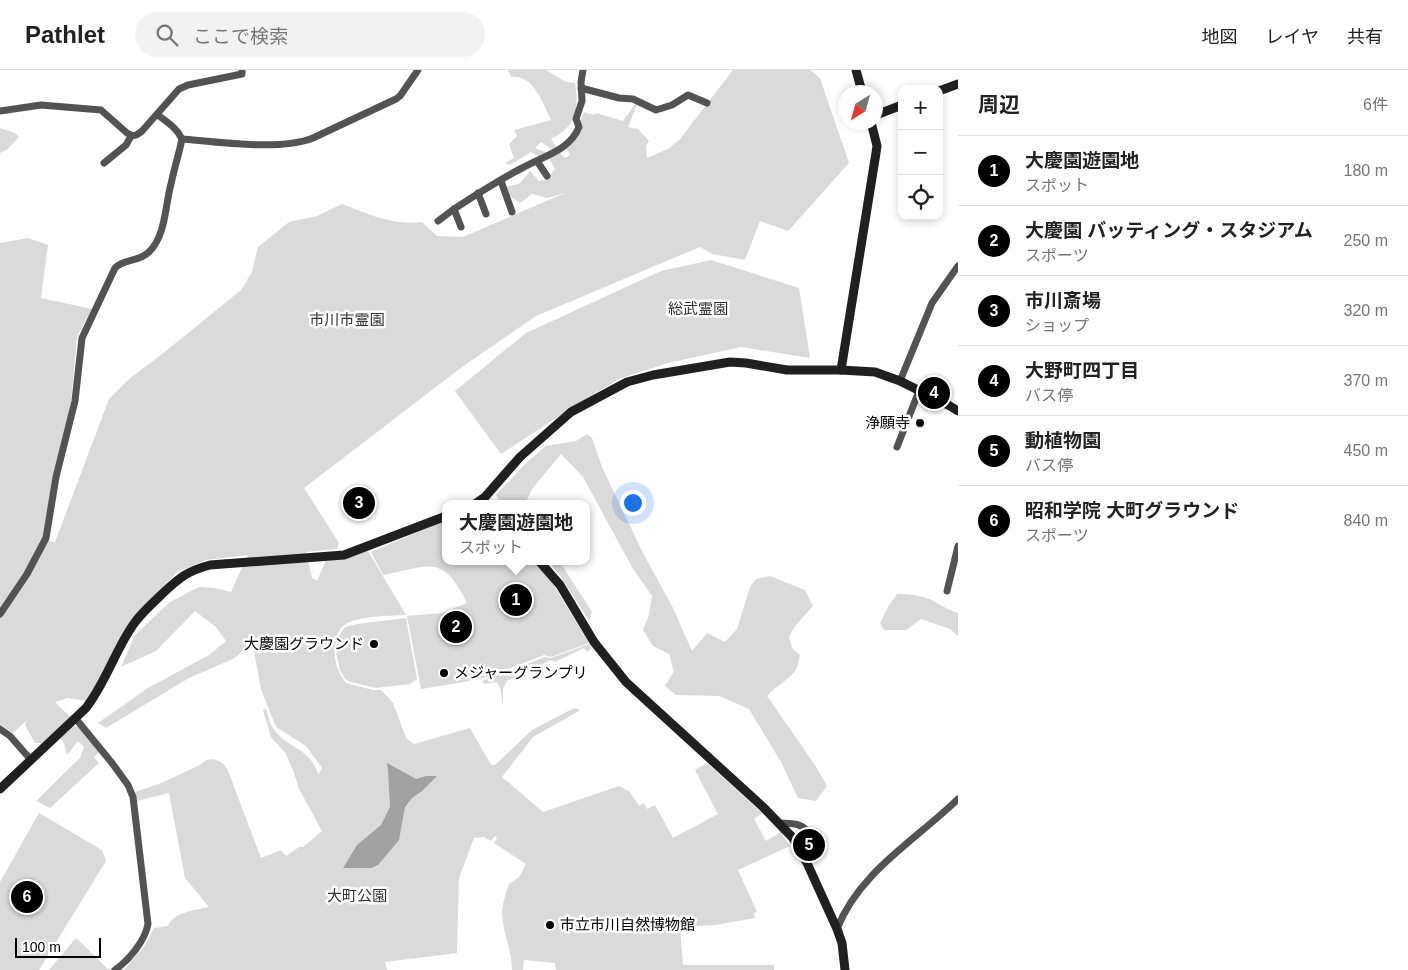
<!DOCTYPE html>
<html lang="ja">
<head>
<meta charset="utf-8">
<style>
  :root { --surface:#fff; --page:#f2f2f2; --text:#222; --muted:#767676; --line:#e0e0e0; --accent:#000 }
  body { margin:0; font-family:Helvetica,"Noto Sans JP",sans-serif; background:var(--page); color:var(--text) }
  .controls { position:absolute; right:15px; top:15px; display:grid; overflow:hidden; border-radius:10px; box-shadow:0 2px 8px #0003 }
  .controls button { width:45px; height:45px; display:grid; place-items:center; padding:0; border:0; border-bottom:1px solid var(--line); background:var(--surface); color:var(--text); font:25px sans-serif }
  .compass { position:absolute; left:838px; top:15px; width:45px; height:45px; border-radius:50%; background:var(--surface); box-shadow:0 2px 8px #0003; rotate:217deg }
  .scale { position:absolute; left:15px; bottom:12px; width:86px; box-sizing:border-box; padding-left:5px; border:2px solid #000; border-top:0; font-size:14px; line-height:18px; white-space:nowrap; color:#000; -webkit-text-stroke:4px #fff; paint-order:stroke }
  .you { position:absolute; left:632px; top:432px; width:18px; height:18px; margin:-12px; border:4px solid #fff; border-radius:50%; background:#1a73e8; box-shadow:0 0 0 8px #1a73e833 }
  .badge { display:grid; place-items:center; width:32px; height:32px; border-radius:50%; background:var(--accent); color:#fff; font-size:16px; font-weight:700 }
  .pin { position:absolute; translate:-50% -50%; border:2px solid #fff; box-shadow:0 1px 5px #0006 }
  .popup { position:absolute; left:442px; top:430px; width:148px; height:65px; box-sizing:border-box; display:grid; place-content:center; border-radius:10px; background:var(--surface); filter:drop-shadow(0 1px 4px #0005); font-size:16px; white-space:nowrap; color:var(--muted) }
  .popup b { font-size:19px; color:var(--text) }
  .popup::after { content:''; position:absolute; left:50%; top:100%; margin-left:-10px; border:10px solid transparent; border-top-color:var(--surface) }
  .list { margin:0; padding:0; list-style:none }
  h2 { display:flex; justify-content:space-between; align-items:center; height:65px; margin:0; padding:0 20px; font-size:21px }
  h2 small { font-size:16px; font-weight:400; color:var(--muted) }
  .list li { display:grid; grid-template-columns:32px 1fr auto; gap:15px; align-items:center; box-sizing:border-box; height:70px; padding:0 20px; border-top:1px solid var(--line) }
  .list b { display:block; font-size:19px; white-space:nowrap }
  .list p { margin:0; font-size:16px; white-space:nowrap; color:var(--muted) }
  .list em { font-size:16px; font-style:normal; color:var(--muted) }
  .icon { flex:none; width:28px; height:28px; fill:none; stroke:currentColor; stroke-width:2; stroke-linecap:round; stroke-linejoin:round }
  .map { position:relative; flex:none; width:958px; height:900px; overflow:hidden }
  header { display:flex; align-items:center; gap:30px; box-sizing:border-box; height:70px; padding:0 25px; background:var(--surface); border-bottom:1px solid var(--line) }
  header strong { font-size:24px }
  nav { display:flex; gap:28px; margin-inline-start:auto; font-size:18px }
  .search { width:350px; height:45px; background:var(--page); display:flex; align-items:center; gap:12px; box-sizing:border-box; padding:0 18px; border-radius:28px; color:var(--muted); font-size:19px }
  main { display:flex }
  aside { flex:1; background:var(--surface) }
  .map>svg:first-child { display:block }
</style>
</head>
<body>
<header>
<strong>Pathlet</strong>
<div class="search"><svg class="icon" aria-label="search" viewBox="0 0 24 24"><circle cx="10" cy="10" r="6"/><path d="M15 15l6 6"/></svg>ここで検索</div>
<nav><a>地図</a><a>レイヤ</a><a>共有</a></nav>
</header>
<main>
<div class="map">
<svg width="958" height="900" viewBox="0 0 958 900">
  <rect width="100%" height="100%" fill="#fff"/>
  <g fill="#dadada">
    <path d="M508,0H546L566,12L575,13C579,41 577,55 551,69L557,78L554,81L541,72L535,78L548,83L541,88L531,82L510,95L505,93L514,88L509,74L517,66L514,60L551,50C543,34 534,4 511,7Z"/>
    <path d="M733,0H810L820,8L849,93L788,161L760,151L745,190L712,184L700,177L536,246L462,297L304,418L339,473L337,479L306,482L312,508L317,511L326,490L345,489L368,481L406,545C390,546 352,545 341,558C337,563 336,570 335,576C333,590 338,602 346,613L373,620H381L393,633L406,668L414,674L470,658L491,695H495L532,660L574,638L579,639V641L533,667L502,707L543,742L619,716L630,722L639,736L644,733L647,739L655,735L673,768L718,744L695,700L707,693L762,743L754,749L766,771L778,764L780,761L790,776L738,800L757,842L754,843L755,848L716,855L680,857L683,895H774V900H556L555,893L524,890L523,900H512C512,880 502,861 502,841C503,832 506,822 509,814L519,807L526,794L494,773L497,768L495,766L491,771L484,767L474,768L459,808L457,883L385,892L387,900H124L145,875L154,858L168,856C173,842 196,840 209,837L185,808L169,723L137,731L135,722L159,714L200,695C208,685 220,689 227,698L261,788L281,780L286,786L299,777H303L322,761L299,719L294,703L286,684L271,667L263,640L266,639C268,646 270,655 275,661C288,678 312,679 318,705L322,698L306,676L276,657L261,619L252,571L235,588L189,608L106,658L98,653L148,618L209,585L226,571L216,557L195,541L156,581L121,597L135,565L170,532L199,517L215,518L231,522L248,485L206,490L177,502L132,550L97,616L86,631L68,628L55,632L71,648L43,673H35L25,655L27,650L13,663L0,654V546L48,471L55,472L109,329L129,309L166,281L241,220L252,202L258,177L289,152L317,146L342,134C368,144 394,156 422,152L437,166L463,167L565,123L547,128L532,124L520,133L508,125L505,117L519,114L530,101L539,111L547,109L555,99L549,88L559,82L565,88L570,85L566,77L572,74L583,57L579,53L584,42L594,45L596,43L623,51L635,34L637,35L628,57L638,59L649,71L646,76L647,88L668,79L680,69Z"/>
    <polygon points="0,58 15,63 19,67 8,79 0,83"/>
    <polygon points="28,168 48,175 41,228 92,239 77,267 71,332 44,467 31,492 0,537 0,173"/>
    <polygon points="711,190 799,218 810,288 741,277 668,293 619,309 577,334 501,384 455,321 526,263 661,201"/>
    <path d="M587,364L592,368L602,397L643,483L672,536L692,581L707,563L725,572L737,559L750,517L756,509L770,506L805,520L813,536L795,556L789,567L792,578L800,585C799,590 798,597 795,601C788,610 775,617 767,626L815,695L827,716L816,731L798,728L781,692L749,639L719,626L676,625L665,616L674,601L669,584L653,576L643,560L649,545L652,526L632,497L583,407L561,384L532,419L525,434H502L496,425L526,393L546,376L576,371Z"/>
    <path d="M446,450V491H532L550,509L589,573L551,587L544,585L488,607L464,612L421,619L407,546L442,543L467,533C442,483 431,496 383,505L371,482Z"/>
    <polygon points="548,491 560,492 592,542 589,551 559,504"/>
    <path d="M897,524C907,524 920,525 929,529C940,534 946,539 958,543V566L950,559L921,549L906,560H884L880,553L888,537Z"/>
    <polygon points="406,548 417,609 410,614 376,618 351,612 345,609 340,600 336,583 339,565 345,557 357,554"/>
    <polygon points="589,574 592,578 587,582 584,578 555,592 551,590 507,611 503,619 503,637 500,618 497,612 485,614 482,611 545,587 551,588"/>
    <polygon points="74,656 78,656 99,682 94,687 99,693 50,738 36,731 80,688 84,677 78,671 67,685 64,673 60,668"/>
    <polygon points="39,743 102,780 106,791 39,900 0,900 0,812"/>
    <polygon points="76,868 108,899 115,897 117,900 49,900"/>
  </g>
  <polygon fill="#a1a1a1" points="387,693 416,709 426,706 437,706 422,721 412,728 405,737 399,770 378,795 371,798 343,798 357,775 381,755 390,737 388,700"/>
  <g fill="none" stroke-linecap="round" stroke-linejoin="round">
    <g stroke="#535353" stroke-width="7">
      <polyline points="581,18 619,28 633,29 656,40 672,35 688,25 707,33"/>
      <path d="M0,41L41,35L101,40L127,63C134,67 136,66 142,61L179,19L188,15L242,4V0"/>
      <path d="M182,69C217,72 281,81 313,68L396,29L400,26L418,0"/>
      <polyline points="537,91 547,106"/>
      <polyline points="104,93 126,75 131,66"/>
      <polyline points="501,111 512,142"/>
      <polyline points="478,123 486,144"/>
      <polyline points="438,151 454,139"/>
      <path d="M461,157L454,139C477,124 500,109 524,97C544,86 570,80 579,57L576,49L582,31L581,12L583,0"/>
      <polyline points="900,311 932,233 958,196"/>
      <polyline points="897,377 919,321"/>
      <polyline points="947,521 958,476"/>
      <path d="M0,544L27,504L46,468L56,407L75,331L82,268L115,198C123,189 139,192 149,182C166,165 165,136 171,114C174,99 179,84 182,69C177,58 167,52 158,45"/>
      <path d="M76,649L112,693L128,715L133,727L148,854C145,871 129,890 115,900"/>
      <polyline points="0,659 10,666 31,690"/>
      <path d="M779,753C790,754 804,752 808,764L806,769L797,774"/>
      <path d="M837,859C859,802 916,770 958,729"/>
    </g>
    <g stroke="#202020" stroke-width="9">
      <polyline points="856,0 862,22"/>
      <polyline points="939,21 958,14"/>
      <polyline points="876,45 902,35"/>
      <polyline points="841,300 876,83 877,76 871,52"/>
      <polyline points="475,434 485,427 520,387 571,342 627,312 653,305 730,292 746,293 787,300 841,300 875,302 900,311 950,336 958,341"/>
      <polyline points="539,491 560,515 594,572 626,612 763,737 793,768 807,793 837,859 842,873 845,900"/>
      <path d="M0,719L86,638C106,612 115,581 133,555C141,543 152,534 162,524C179,508 187,501 210,495L344,485L446,446"/>
    </g>
  </g>
  <g fill="#000" stroke="#fff" stroke-width="2">
    <circle cx="920" cy="353" r="5"/>
    <circle cx="374" cy="574" r="5"/>
    <circle cx="444" cy="603" r="5"/>
    <circle cx="550" cy="855" r="5"/>
  </g>
  <g text-anchor="middle" stroke-width="5" stroke-linejoin="round" paint-order="stroke">
    <g font-size="15" fill="#313131" stroke="#fff">
      <text x="698" y="244">総武霊園</text>
      <text x="347" y="255">市川市霊園</text>
      <text x="357" y="831">大町公園</text>
    </g>
    <g font-size="15" fill="#000" stroke="#fff" text-anchor="end">
      <text x="910" y="358">浄願寺</text>
      <text x="364" y="579">大慶園グラウンド</text>
      <text x="454" y="608" text-anchor="start">メジャーグランプリ</text>
      <text x="560" y="860" text-anchor="start">市立市川自然博物館</text>
    </g>
  </g>
</svg>
<div class="controls">
<button>+</button>
<button>−</button>
<button><svg class="icon" aria-label="locate" viewBox="0 0 24 24"><circle cx="12" cy="12" r="6"/><path d="M12 2v4M12 18v4M2 12h4M18 12h4"/></svg></button>
</div>
<svg class="compass" viewBox="-18 -18 36 36"><path d="M0-13l5 13h-10z" fill="#e53935"/><path d="M0 13l5-13h-10z" fill="#767676"/></svg>
<div class="scale">100 m</div>
<div class="you"></div>
<div class="pin badge" style="left:516px;top:530px">1</div>
<div class="popup"><b>大慶園遊園地</b>スポット</div>
<div class="pin badge" style="left:456px;top:557px">2</div>
<div class="pin badge" style="left:359px;top:433px">3</div>
<div class="pin badge" style="left:934px;top:323px">4</div>
<div class="pin badge" style="left:809px;top:775px">5</div>
<div class="pin badge" style="left:27px;top:827px">6</div>
</div>
<aside>
<h2>周辺<small>6件</small></h2>
<ul class="list">
<li><span class="badge">1</span><div><b>大慶園遊園地</b><p>スポット</p></div><em>180 m</em></li>
<li><span class="badge">2</span><div><b>大慶園 バッティング・スタジアム</b><p>スポーツ</p></div><em>250 m</em></li>
<li><span class="badge">3</span><div><b>市川斎場</b><p>ショップ</p></div><em>320 m</em></li>
<li><span class="badge">4</span><div><b>大野町四丁目</b><p>バス停</p></div><em>370 m</em></li>
<li><span class="badge">5</span><div><b>動植物園</b><p>バス停</p></div><em>450 m</em></li>
<li><span class="badge">6</span><div><b>昭和学院 大町グラウンド</b><p>スポーツ</p></div><em>840 m</em></li>
</ul>
</aside>
</main>
</body>
</html>
